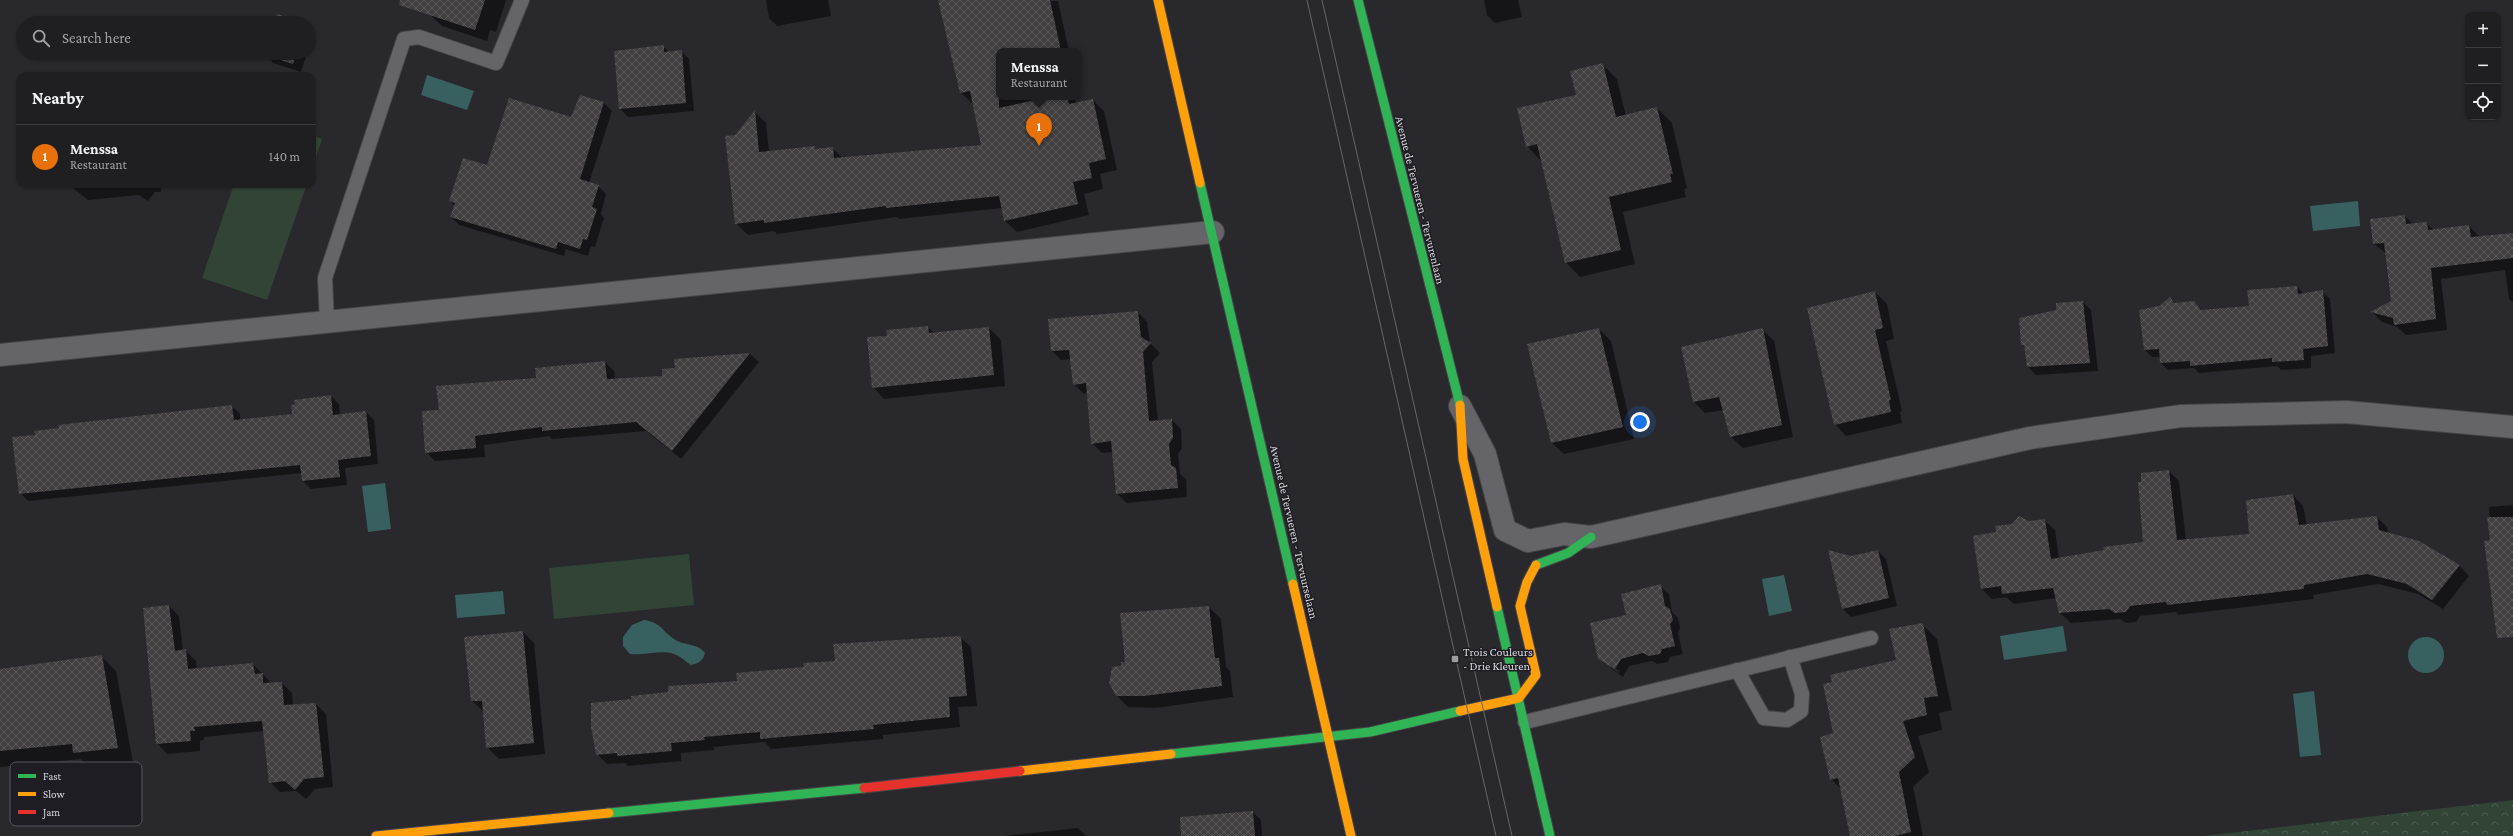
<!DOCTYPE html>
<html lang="en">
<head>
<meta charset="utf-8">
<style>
  :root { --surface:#1f1e21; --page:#2c2b2e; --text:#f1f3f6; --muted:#a1a2a5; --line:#3c3c3f; --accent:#1a73e8 }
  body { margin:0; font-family:"Crimson Pro",serif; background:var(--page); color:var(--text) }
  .controls { position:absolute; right:12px; top:12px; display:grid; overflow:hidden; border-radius:8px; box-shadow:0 1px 3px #0004 }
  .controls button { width:36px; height:36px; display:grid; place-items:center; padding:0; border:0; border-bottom:1px solid var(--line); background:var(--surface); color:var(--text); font:20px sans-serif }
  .you { position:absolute; left:1640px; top:422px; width:14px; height:14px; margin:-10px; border:3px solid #fff; border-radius:50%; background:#1a73e8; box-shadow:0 0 0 6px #1a73e833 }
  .badge { display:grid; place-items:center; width:26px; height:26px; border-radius:50%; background:var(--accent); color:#fff; font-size:13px; font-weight:700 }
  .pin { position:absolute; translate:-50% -33px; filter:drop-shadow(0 1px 2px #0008) }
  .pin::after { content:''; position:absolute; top:21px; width:14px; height:12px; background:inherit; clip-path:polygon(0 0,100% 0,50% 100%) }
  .popup { position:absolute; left:996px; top:48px; width:86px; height:52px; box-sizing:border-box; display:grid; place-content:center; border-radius:8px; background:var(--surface); filter:drop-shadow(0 1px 3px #0005); font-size:13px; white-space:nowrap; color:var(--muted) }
  .popup b { font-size:15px; color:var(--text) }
  .popup::after { content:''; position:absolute; left:50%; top:100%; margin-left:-8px; border:8px solid transparent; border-top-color:var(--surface) }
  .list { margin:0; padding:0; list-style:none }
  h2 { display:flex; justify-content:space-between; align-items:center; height:52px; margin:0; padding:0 16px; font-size:17px }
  h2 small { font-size:13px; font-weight:400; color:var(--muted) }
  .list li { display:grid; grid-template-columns:26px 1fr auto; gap:12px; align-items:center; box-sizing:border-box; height:64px; padding:0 16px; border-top:1px solid var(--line) }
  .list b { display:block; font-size:15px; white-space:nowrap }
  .list p { margin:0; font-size:13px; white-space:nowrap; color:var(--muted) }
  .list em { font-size:13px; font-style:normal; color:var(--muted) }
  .icon { flex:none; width:22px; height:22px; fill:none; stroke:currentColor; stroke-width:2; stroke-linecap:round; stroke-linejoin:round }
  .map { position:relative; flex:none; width:2513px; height:836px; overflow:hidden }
  .search { position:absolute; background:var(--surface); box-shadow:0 1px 3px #0004; left:16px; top:16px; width:300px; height:44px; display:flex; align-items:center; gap:10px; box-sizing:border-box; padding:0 14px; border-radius:22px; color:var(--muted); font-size:15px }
  .panel { position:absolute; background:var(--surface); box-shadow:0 1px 3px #0004; left:16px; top:72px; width:300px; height:116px; border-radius:12px }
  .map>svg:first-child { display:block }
</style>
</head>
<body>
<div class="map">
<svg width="2513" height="836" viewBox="0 0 2513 836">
  <defs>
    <pattern id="forest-crowns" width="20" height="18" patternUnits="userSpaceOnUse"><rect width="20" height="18" fill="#314436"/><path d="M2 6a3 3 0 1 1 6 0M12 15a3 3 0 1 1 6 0" fill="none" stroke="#4e5e53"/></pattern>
    <pattern id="building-cross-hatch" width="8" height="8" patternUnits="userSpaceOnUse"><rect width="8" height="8" fill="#413f40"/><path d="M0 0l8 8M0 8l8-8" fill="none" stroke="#5c5a5b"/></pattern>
  </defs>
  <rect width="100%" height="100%" fill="#29282c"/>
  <polygon fill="url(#forest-crowns)" points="2513,800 2513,836 2204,836"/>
  <g fill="#314436">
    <polygon points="312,135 322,139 312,169"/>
    <polygon points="234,184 307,184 267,300 202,278"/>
    <polygon points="689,554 694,605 554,619 549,568"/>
  </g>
  <g fill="#396060">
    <polygon points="427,75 474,91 467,110 421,95"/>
    <polygon points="2358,201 2360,226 2313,231 2310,206"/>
    <polygon points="385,483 391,529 368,532 362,486"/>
    <polygon points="1784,575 1792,611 1769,616 1762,579"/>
    <polygon points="503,591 505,614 457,618 455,595"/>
    <path d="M644,620C662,623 661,630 674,639C684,646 698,643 705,653C703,661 699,663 691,665C685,661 680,656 674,654C663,649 643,656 630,654L623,646V637L632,625Z"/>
    <polygon points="2063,626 2067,651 2004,660 2000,636"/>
    <circle cx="2426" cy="655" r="18"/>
    <polygon points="2314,691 2321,755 2300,757 2293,694"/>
  </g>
  <g fill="#0007">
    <polygon points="434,0 506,0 496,32 490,30 487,41 442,26 430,15"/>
    <polygon points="766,0 828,0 831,16 777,26 769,18"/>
    <polygon points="939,0 1058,1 1069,51 999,51 999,97 1075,97 1076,104 1093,100 1104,111 1117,170 1100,174 1103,189 1084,194 1089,215 1017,232 1005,221 1002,208 899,219 897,217 777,234 774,231 748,235 736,223 736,136 755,112 766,123 769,152 814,147 817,150 832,148 843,158 982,145 973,104 961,93"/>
    <polygon points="1484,0 1518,0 1522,17 1495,23 1487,15"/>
    <polygon points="309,28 314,33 309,47"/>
    <polygon points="663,46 669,52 681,51 689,59 694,111 628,117 620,109 615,52"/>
    <polygon points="266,53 307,53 301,72 273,63"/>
    <polygon points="1602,64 1617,79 1626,116 1657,108 1672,123 1687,188 1684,189 1686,197 1623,212 1635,264 1580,277 1566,262 1541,161 1527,146 1577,96"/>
    <polygon points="604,103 612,111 589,183 598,186 606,194 601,214 604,218 595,247 591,246 588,256 566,249 564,256 459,225 451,217 455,206 450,201 488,166 572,118"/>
    <polygon points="68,184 161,184 161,192 155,192 148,201 139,195 88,200"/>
    <polygon points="2405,216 2413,224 2426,223 2434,230 2469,226 2480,237 2513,234 2513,302 2509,299 2505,270 2441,279 2447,330 2406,335 2397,327 2382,322 2372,312 2392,301 2387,254 2374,244"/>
    <polygon points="2297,287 2304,294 2323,292 2330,299 2335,353 2311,356 2311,368 2281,370 2277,366 2199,373 2194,368 2168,370 2161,363 2160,357 2152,357 2145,350 2160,306 2170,298 2176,304 2194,302 2203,311 2250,306"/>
    <polygon points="1875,292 1887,304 1894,339 1886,341 1902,411 1900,412 1902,423 1846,436 1835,424"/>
    <polygon points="2083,302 2091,310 2098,371 2036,375 2028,367 2025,348 2022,344 2058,311"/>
    <polygon points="1138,312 1147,322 1150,343 1160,353 1152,362 1158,421 1172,420 1181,429 1182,448 1178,454 1180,474 1186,479 1187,497 1127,503 1117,494 1113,452 1102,453 1092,443 1087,393 1084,394 1074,384 1071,359 1061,360 1052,351"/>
    <polygon points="928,327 935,334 989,328 1001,340 1005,386 884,399 873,387 888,337"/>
    <polygon points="1599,329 1611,341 1634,439 1564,454 1552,443"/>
    <polygon points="1762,329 1774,341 1793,437 1743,448 1731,437 1724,410 1705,413 1694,402"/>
    <polygon points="750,354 759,362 681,459 646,431 552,439 549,436 484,445 485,457 435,461 426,452 440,411 537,379 605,362 614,371 615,380 663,377 676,369 675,360"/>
    <polygon points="331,396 339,404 340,415 366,412 374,420 378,464 345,468 347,485 311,489 303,481 302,473 28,501 20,493 36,435 232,406 240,414 240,420 293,415"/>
    <polygon points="2169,471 2179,481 2186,540 2251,535 2293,495 2303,506 2307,525 2377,517 2387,527 2388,534 2459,565 2469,576 2443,609 2418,594 2378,584 2313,595 2314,599 2178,615 2176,612 2140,616 2136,622 2126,623 2120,619 2071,623 2060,613 2057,598 2014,604 2006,597 1992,599 1982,589 1998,533 2028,522 2044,520 2055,530 2059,558 2144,543"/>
    <polygon points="2513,505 2513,611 2491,541 2489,507"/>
    <polygon points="1878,551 1886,559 1897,606 1851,617 1843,609 1851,557"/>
    <polygon points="1660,586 1669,594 1672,612 1678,618 1680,628 1678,633 1683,654 1670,657 1668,662 1657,664 1652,661 1629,666 1623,677 1605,664 1619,673 1620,671 1605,662 1605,664 1599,658 1627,616"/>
    <polygon points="169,606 179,616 183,651 186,651 196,661 197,670 253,664 272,684 282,683 292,693 293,705 316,704 326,714 333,787 315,789 306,799 296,791 280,792 270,782 264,731 204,737 204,740 200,741 200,751 167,754 157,743"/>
    <polygon points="1209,607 1221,619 1226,667 1230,671 1233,697 1156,708 1128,707 1116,695 1122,667"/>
    <polygon points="1922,624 1937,639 1952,710 1939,713 1942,730 1918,736 1929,772 1913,787 1923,836 1851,836 1841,789 1831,779 1835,734 1833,682 1897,661"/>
    <polygon points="523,632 534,643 545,754 499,759 487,747 484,712 472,701"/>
    <polygon points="960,637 971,647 977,706 958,707 960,727 883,735 883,739 771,749 765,742 714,747 714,750 681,753 681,761 628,766 625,763 607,764 597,754 632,700 738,682"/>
    <polygon points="101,656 116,671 133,762 89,767 81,759 0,767 0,670"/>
    <polygon points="1253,812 1261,820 1262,836 1207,836"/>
    <polygon points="1078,828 1086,836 1005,836"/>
  </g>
  <g fill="url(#building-cross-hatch)">
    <polygon points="400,0 485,0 475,30 399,5"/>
    <polygon points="938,0 1050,0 1061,51 999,51 999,108 1048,97 1067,97 1069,104 1093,99 1106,159 1089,163 1092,178 1073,182 1078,204 1004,221 999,196 886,208 886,206 764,223 764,220 735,224 725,136 735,135 755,110 759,152 815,146 815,149 833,147 834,158 981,145 970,91 960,93"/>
    <polygon points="277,14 304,23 274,23"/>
    <polygon points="664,45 664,52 682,50 686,103 619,109 614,51"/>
    <polygon points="265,53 297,53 293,64 264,55"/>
    <polygon points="1603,63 1616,117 1657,107 1673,174 1670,174 1672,182 1609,197 1621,250 1565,263 1537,144 1526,147 1517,108 1576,95 1570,71"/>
    <polygon points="580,95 604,102 580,179 599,185 592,207 597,209 587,240 583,239 580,249 558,242 556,249 450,217 455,203 449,201 463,158 487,165 509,98 571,117"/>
    <polygon points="2405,215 2406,224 2427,222 2428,230 2469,225 2471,237 2513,233 2513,258 2431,268 2436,319 2394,325 2393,318 2370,312 2391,301 2384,243 2373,244 2370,219"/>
    <polygon points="2297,286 2298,294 2323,290 2328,346 2303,349 2304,360 2272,362 2272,358 2190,366 2190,361 2160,363 2159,349 2144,350 2139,310 2159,306 2170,297 2174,303 2194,301 2201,310 2249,306 2247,290"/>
    <polygon points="1875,291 1883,328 1875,330 1891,400 1889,400 1891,412 1834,425 1807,308"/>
    <polygon points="2083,301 2090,363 2027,367 2024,345 2021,345 2019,318 2056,310 2056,303"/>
    <polygon points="1138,311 1141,337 1151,343 1143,352 1149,421 1172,419 1173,438 1169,444 1171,465 1176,468 1178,488 1116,494 1111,441 1091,444 1086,383 1073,385 1069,350 1051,351 1048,319"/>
    <polygon points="928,326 929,333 989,327 994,375 872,388 867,337 887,336 886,330"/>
    <polygon points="1599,328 1623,427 1551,443 1527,344"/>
    <polygon points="1763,328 1782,425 1730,437 1719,397 1693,402 1681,347"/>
    <polygon points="750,353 672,451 636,422 542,431 542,427 475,436 476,448 425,453 422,411 439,410 436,386 536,378 535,368 605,361 607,379 662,376 662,369 675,368 674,359"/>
    <polygon points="331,395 333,415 366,411 371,456 338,460 340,477 302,481 300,465 19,494 12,437 35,435 34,431 59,428 58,425 232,405 234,420 292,414 291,405 295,404 294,400"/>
    <polygon points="2169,470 2177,540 2249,534 2246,500 2293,494 2299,525 2377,516 2379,530 2419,541 2460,565 2432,600 2407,584 2367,574 2304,585 2304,589 2167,605 2166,602 2130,606 2126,612 2115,613 2109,609 2059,613 2053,588 2002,594 2001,586 1981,589 1973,536 1996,532 1995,526 2012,524 2019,516 2029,521 2045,519 2051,559 2104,550 2103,547 2143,542 2138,482 2141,482 2141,473"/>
    <polygon points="2487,517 2513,517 2513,637 2497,638 2484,541 2490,540"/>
    <polygon points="1828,550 1851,556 1878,550 1889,598 1842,609"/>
    <polygon points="1661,584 1665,606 1670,609 1673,620 1670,624 1675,646 1662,649 1660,654 1649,656 1643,653 1621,659 1615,669 1598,659 1590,623 1626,615 1621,594"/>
    <polygon points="169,605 175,651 186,649 188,669 253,663 255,674 263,673 263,683 282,682 284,705 316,703 324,777 304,779 295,790 285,781 269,783 262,721 194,727 195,731 190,731 191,741 156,744 143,608"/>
    <polygon points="1209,606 1215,658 1219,658 1222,686 1144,696 1116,696 1109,683 1112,667 1121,666 1121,662 1125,662 1120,613"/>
    <polygon points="1923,623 1938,696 1924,698 1927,715 1903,721 1915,757 1899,772 1911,832 1895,836 1850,836 1838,778 1830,780 1820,737 1833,733 1823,684 1832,682 1830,675 1896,660 1889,629"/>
    <polygon points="523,631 534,743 486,748 482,701 471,701 464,637"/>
    <polygon points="961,636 967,696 949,697 950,717 873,725 874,729 760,739 760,732 704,737 705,740 671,743 672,751 617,756 617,753 596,755 591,727 591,703 631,699 631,696 668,692 668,686 737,681 736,673 804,667 803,663 835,661 833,644"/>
    <polygon points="102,655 118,748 73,753 72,744 0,751 0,669"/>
    <polygon points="1253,811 1255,836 1181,836 1180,817"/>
  </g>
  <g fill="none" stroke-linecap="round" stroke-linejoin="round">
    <defs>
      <g id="lane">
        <polyline points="327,323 325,278 404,39 419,37 496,63 522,0"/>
        <polyline points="1737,670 1764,718 1787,720 1801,711 1802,694 1790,657"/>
        <polyline points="1525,722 1871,638"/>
      </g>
      <g id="street">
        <polyline points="0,355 1213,232"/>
        <polyline points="1460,406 1485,454 1505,530 1528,541 1564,534 1591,537 2030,438 2181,416 2346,412 2513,427"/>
      </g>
      <g id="fast">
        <polyline points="1358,0 1460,405"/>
        <polyline points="1200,183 1293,584"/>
        <polyline points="1536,565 1568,553 1591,537"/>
        <polyline points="1497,607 1550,836"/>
        <polyline points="1171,754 1370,732 1460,711"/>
        <polyline points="609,813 864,788"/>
      </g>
      <g id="slow">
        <polyline points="1158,0 1200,183"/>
        <polyline points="1460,405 1463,459 1497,607"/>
        <polyline points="1293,584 1351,836"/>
        <polyline points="1460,711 1519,698 1536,675 1520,606 1527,582 1536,565"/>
        <polyline points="1020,771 1171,754"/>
        <polyline points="376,836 609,813"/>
      </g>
      <polyline id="jam" points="864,788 1020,771"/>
    </defs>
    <use href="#lane" stroke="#464549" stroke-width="16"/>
    <use href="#street" stroke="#464549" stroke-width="24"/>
    <use href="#fast" stroke="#464549" stroke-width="11"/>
    <use href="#slow" stroke="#464549" stroke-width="11"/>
    <use href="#jam" stroke="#464549" stroke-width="11"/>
    <use href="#lane" stroke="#656468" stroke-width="14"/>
    <use href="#street" stroke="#656468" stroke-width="22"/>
    <use href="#fast" stroke="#30b455" stroke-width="9"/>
    <use href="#slow" stroke="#ff9f0a" stroke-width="9"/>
    <use href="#jam" stroke="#e5322d" stroke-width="9"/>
    <g stroke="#676769" stroke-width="1">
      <polyline points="1307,0 1496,836"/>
      <polyline points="1322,0 1512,836"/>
    </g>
  </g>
  <rect fill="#9c9ba0" stroke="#1f1d24" stroke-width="1.5" x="1451" y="655" width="8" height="8" rx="2"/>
  <g text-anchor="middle" stroke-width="3" stroke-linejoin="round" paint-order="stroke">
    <g font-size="12" fill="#dad9de" stroke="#1f1d24">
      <text transform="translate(1420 200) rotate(76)" y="4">Avenue de Tervueren - Tervurenlaan</text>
      <text transform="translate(1294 532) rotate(77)" y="4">Avenue de Tervueren - Tervuurselaan</text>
    </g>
    <g font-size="12" fill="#dad9de" stroke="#1f1d24" text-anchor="start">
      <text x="1463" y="656">Trois Couleurs<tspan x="1463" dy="14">- Drie Kleuren</tspan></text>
    </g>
  </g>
  <rect x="10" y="762" width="132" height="64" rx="6" fill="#1f1d24" stroke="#57555c" stroke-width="1"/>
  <rect x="18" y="774" width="18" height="4" fill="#30b455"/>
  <rect x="18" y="792" width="18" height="4" fill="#ff9f0a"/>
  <rect x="18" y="810" width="18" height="4" fill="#e5322d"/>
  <g font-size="11" fill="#dad9de">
    <text x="43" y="780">Fast</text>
    <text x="43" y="798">Slow</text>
    <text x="43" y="816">Jam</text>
  </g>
</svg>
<div class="controls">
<button>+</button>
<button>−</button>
<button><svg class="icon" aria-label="locate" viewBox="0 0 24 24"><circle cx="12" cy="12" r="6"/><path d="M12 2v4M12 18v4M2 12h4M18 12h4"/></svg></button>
</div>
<div class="you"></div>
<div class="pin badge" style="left:1039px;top:146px;background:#e8710a">1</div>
<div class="popup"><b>Menssa</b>Restaurant</div>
<div class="search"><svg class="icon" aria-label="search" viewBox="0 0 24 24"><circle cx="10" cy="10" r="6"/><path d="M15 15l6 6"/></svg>Search here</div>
<section class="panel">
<h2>Nearby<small></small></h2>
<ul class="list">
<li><span class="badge" style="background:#e8710a">1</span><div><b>Menssa</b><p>Restaurant</p></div><em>140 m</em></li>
</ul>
</section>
</div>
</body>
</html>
